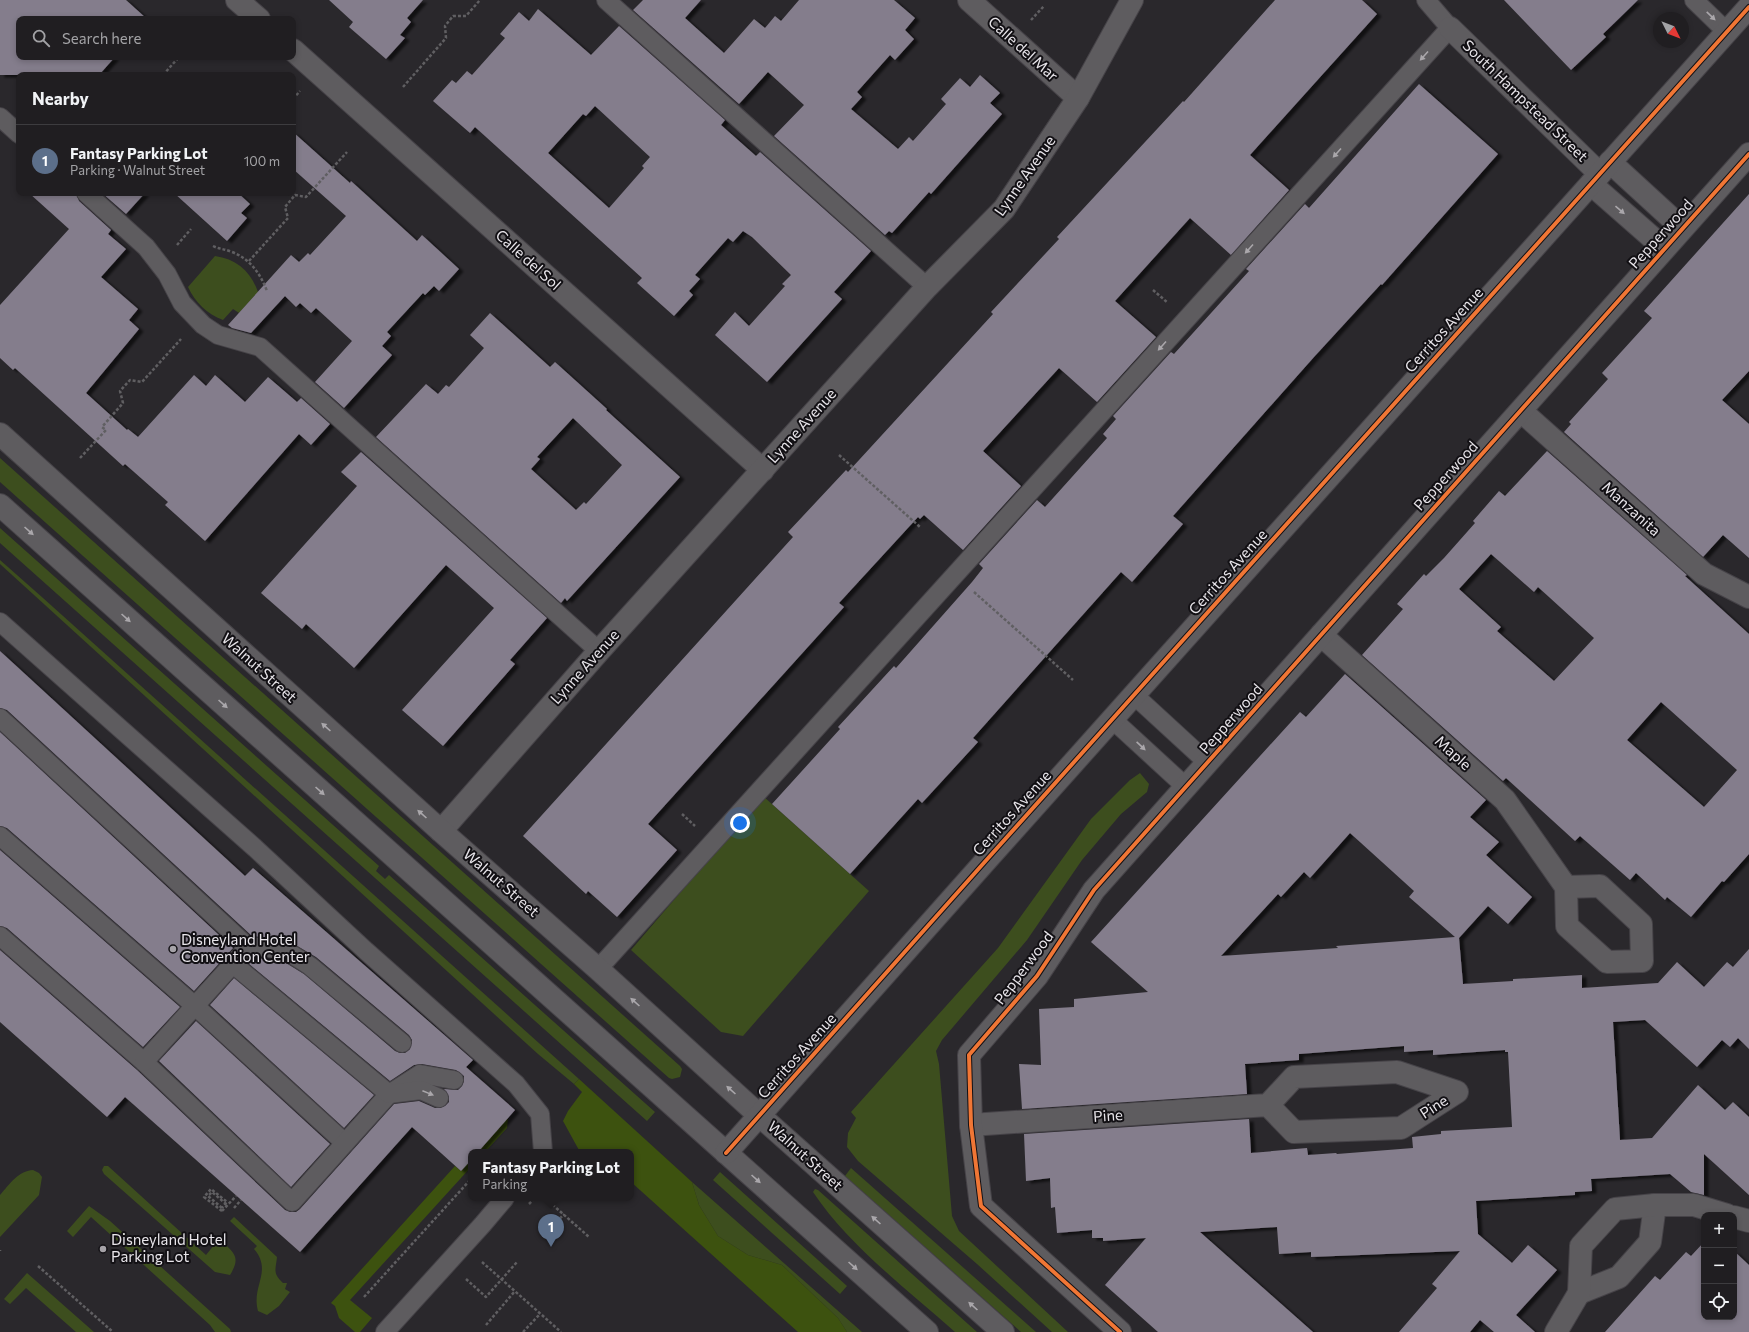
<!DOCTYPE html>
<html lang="en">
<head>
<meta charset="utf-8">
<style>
  :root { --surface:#201e21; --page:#28272a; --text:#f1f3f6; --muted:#a2a2a5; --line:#3d3c3f; --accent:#0b8043 }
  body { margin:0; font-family:Commissioner,sans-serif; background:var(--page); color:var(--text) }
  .controls { position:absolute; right:12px; bottom:12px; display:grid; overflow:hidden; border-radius:8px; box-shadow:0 2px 6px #0003 }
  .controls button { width:36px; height:36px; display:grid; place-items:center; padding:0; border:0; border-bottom:1px solid var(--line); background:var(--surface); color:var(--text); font:20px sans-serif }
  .compass { position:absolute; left:1653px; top:12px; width:36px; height:36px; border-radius:50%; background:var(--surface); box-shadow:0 2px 6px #0003; rotate:132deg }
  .you { position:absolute; left:740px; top:823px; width:14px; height:14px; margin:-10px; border:3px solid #fff; border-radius:50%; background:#1a73e8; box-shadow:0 0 0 6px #1a73e833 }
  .badge { display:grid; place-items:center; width:26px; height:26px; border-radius:50%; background:var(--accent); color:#fff; font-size:13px; font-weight:700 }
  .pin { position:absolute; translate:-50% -33px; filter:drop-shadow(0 1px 2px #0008) }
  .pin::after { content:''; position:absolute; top:21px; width:14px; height:12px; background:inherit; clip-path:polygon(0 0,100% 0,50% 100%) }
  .popup { position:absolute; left:468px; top:1149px; width:166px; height:52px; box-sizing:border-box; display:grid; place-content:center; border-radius:8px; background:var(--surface); filter:drop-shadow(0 1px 3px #0005); font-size:13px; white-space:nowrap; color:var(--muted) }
  .popup b { font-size:15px; color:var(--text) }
  .popup::after { content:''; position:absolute; left:50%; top:100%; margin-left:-8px; border:8px solid transparent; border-top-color:var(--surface) }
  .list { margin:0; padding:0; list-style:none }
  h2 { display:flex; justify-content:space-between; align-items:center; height:52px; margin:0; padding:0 16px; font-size:17px }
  h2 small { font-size:13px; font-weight:400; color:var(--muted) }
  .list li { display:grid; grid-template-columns:26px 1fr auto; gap:12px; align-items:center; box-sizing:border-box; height:72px; padding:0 16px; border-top:1px solid var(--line) }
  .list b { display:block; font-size:15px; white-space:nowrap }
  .list p { margin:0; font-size:13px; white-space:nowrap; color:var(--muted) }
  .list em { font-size:13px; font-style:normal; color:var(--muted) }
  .icon { flex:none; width:22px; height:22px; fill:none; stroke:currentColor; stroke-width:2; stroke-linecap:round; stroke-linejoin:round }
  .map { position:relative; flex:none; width:1749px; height:1332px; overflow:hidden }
  .search { position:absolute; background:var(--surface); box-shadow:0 2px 6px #0003; left:16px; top:16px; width:280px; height:44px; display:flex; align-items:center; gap:10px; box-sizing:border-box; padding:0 14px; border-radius:8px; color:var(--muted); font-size:15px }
  .panel { position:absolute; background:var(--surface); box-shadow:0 2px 6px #0003; left:16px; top:72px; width:280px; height:124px; border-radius:8px }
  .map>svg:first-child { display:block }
</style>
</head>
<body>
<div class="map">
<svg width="1749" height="1332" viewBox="0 0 1749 1332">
  <defs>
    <filter id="shadow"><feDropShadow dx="4.5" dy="2.5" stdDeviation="1" flood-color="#0009"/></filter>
  </defs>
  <rect width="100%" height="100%" fill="#2a282c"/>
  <g fill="#3d4e1e">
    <path d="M215,256C237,259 251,272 258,292L239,313L233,309L223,320C207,314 195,302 188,287Z"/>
    <polygon points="0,458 680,1066 682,1069 680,1077 672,1079 669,1078 0,482"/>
    <polygon points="0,528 379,866 376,871 385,879 389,875 655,1112 647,1121 0,543"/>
    <polygon points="0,560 43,598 579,1079 574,1084 538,1054 0,564"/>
    <polygon points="1140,773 1149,784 1147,792 1121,814 1082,860 1027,940 942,1040 936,1051 939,1064 952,1216 959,1231 1068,1332 1052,1332 977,1264 858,1161 847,1147 848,1133 856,1118 851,1112 998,948 1091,819 1130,780"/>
    <polygon points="763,796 869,891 743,1036 721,1032 631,950"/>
    <path d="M104,1166H108L206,1255L219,1239C233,1252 242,1256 230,1275L215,1272L104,1174L102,1170Z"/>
    <polygon points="851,1168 1036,1332 1021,1332 845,1176"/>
    <path d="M33,1170L39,1173L42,1177L39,1195L0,1237V1195C10,1184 18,1171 33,1170Z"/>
    <polygon points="720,1172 847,1286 840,1294 713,1180"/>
    <polygon points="692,1182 862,1332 847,1332 838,1318 782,1265 748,1255 718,1236 699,1205"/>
    <path d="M815,1189L818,1190L977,1332H955C907,1289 849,1246 813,1192Z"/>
    <polygon points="89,1206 110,1221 230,1329 231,1332 215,1332 210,1325 91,1217 73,1237 67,1231"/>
    <path d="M234,1217L277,1257C276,1269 272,1273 283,1283H287L285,1289L290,1292L279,1306L267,1315L258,1311C251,1286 273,1271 254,1249L257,1246L230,1221Z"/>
    <polygon points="27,1273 94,1332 76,1332 26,1288 10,1304 4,1299"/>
  </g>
  <g fill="#3d520f">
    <polygon points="579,1079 692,1182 699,1205 718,1236 748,1255 782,1265 838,1318 847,1332 798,1332 631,1182 631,1152 580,1152 563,1121 568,1111 582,1092 574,1084"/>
    <polygon points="508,1118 507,1128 485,1152 478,1152"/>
    <polygon points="471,1160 471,1167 350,1300 372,1318 360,1332 355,1332 339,1318 335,1306 331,1303 455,1166 461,1171"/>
  </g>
  <g fill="#847d8c" fill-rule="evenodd" filter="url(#shadow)">
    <polygon points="0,0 126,0 147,19 19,19 19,57 115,57 99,75 0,75"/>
    <polygon points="329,0 423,0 407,18 411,22 400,35 405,38 386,59 349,27 353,22"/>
    <polygon points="643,0 701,0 685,18 724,53 754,19 765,28 775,16 781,21 799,0 894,0 915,18 905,30 914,39 895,60 890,55 857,92 862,97 851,109 898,149 909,137 913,141 946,104 941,99 960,78 970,87 980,75 1000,93 990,103 1002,114 931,194 929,192 892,233 889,231 885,235 774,136 804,105 768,72 739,104 633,10"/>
    <polygon points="1275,0 1362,0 1377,14 1250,155 1289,190 1231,255 1190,218 1115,301 1156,337 1097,402 1059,368 983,451 1021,486 963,550 924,515 920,519 918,517 839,603 844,607 648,824 677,850 617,917 588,891 586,894 523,836 793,537 788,532 846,470 848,472 993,314 991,312 1059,239 1057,237 1183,101 1184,102"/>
    <polygon points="1504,0 1638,0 1603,34 1606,37 1571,70"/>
    <path d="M538,9L591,55L619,26L725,120L721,125L756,156L760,152L871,251L834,292L842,299L767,382L715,335L735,312L749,326L785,286L782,284L791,275L752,237L743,231L733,242L728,238L695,275L700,279L689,291L693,295L674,316L637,283L642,278L475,127L470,133L433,101L452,80L456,83L467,71L472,75L505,38L500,34L519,12L529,21ZM595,106L650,157L642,166L644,168L609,208L548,153L583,114L586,116Z"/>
    <polygon points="1419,84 1498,154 1382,285 1381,284 1314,357 1173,516 1183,524 1132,582 1121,572 973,738 978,742 922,803 918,799 850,874 772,804 840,729 838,727 894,666 896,668 972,582 983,568 979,564 1037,500 1045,507 1107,438 1103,434 1116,419 1113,416 1171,352 1174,354 1249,271 1246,269 1305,204 1309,208"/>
    <polygon points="293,132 350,183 351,181 417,241 422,235 459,269 439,291 434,286 425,295 423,293 387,332 391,336 382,346 392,355 344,408 315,382 352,341 316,308 311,313 300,303 296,307 285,296 251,333 232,328 228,325 291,255 299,262 308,253 310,255 346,216 293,169"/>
    <polygon points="29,193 76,193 79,201 111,230 108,234 126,249 101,277 138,309 129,320 139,329 86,393 127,430 128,429 138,437 194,375 206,386 215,375 245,402 268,377 297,402 301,398 330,424 311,445 299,434 205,541 165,505 168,502 125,464 123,466 15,368 13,370 0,358 0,305 69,229"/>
    <polygon points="102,193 145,193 126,214"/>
    <polygon points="174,193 238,193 250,204 241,213 247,218 227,241"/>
    <polygon points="1749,194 1749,371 1722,400 1749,424 1749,558 1723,535 1703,557 1564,432 1571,424 1569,422 1608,379 1602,373 1652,318 1644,311"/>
    <path d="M490,313L550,367L555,362L607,409L606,410L680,477L567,601L565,598L561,603L376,437L426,384L438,394L446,385L449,387L484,348L470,335ZM573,418L622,465L586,504L584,502L576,510L531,469L540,459L537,457Z"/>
    <path d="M1547,451L1687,575L1685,576L1749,634V854L1724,882L1722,881L1691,917L1667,897L1665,900L1636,873L1630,880L1580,836L1575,841L1506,778L1503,781L1362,655L1403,609L1397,604L1424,574L1426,576L1444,558L1475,523L1473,521L1499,491L1505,496ZM1491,554L1534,592L1538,587L1594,638L1554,681L1497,631L1501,627L1459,589ZM1661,702L1737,770L1704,807L1627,740Z"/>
    <polygon points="361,452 547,618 510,660 515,664 443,746 402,710 494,608 446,565 354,668 306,624 302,629 261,593 357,486 341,472"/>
    <polygon points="0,651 245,876 253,868 473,1060 466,1067 515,1110 478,1152 471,1152 471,1160 461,1171 412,1127 300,1252 125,1097 107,1117 0,1022 0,950 137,1070 285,1210 290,1212 296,1212 300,1209 394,1104 419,1101 435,1108 440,1108 445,1106 449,1102 449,1097 444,1089 458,1090 462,1086 464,1081 464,1076 456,1070 422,1064 414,1065 390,1081 248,963 251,958 281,960 304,974 395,1051 400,1053 405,1053 410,1049 412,1040 409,1035 316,957 287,940 252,936 7,710 0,708"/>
    <path d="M1345,674L1486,800L1470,817L1499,842L1486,855L1532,897L1508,924L1488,906L1459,938L1463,984L1513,981V979L1582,975V988L1658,983L1677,962L1704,987L1727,962L1733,967L1749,949V1049L1738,1038L1730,1047L1722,1040L1697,1067L1645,1020L1613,1022L1620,1140L1652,1138L1698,1085L1725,1110L1733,1102L1749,1117V1195L1704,1154V1195L1691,1192L1670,1174L1591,1179L1592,1191L1575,1192V1195L1476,1201L1478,1234L1512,1263L1528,1245L1557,1270L1516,1315L1535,1332H1494L1480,1320L1470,1332H1399L1437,1288L1432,1284L1460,1251L1311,1257V1252L1279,1254L1277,1227L1200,1232L1313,1332H1158L1105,1285L1146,1238L1103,1241V1238H1092V1230L1057,1233L1055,1207L1051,1208L1050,1178L1026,1181L1024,1134L1249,1119L1251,1153L1307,1148L1308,1155L1336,1153L1337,1154L1413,1148L1412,1137L1441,1134V1131L1512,1127L1508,1052H1505V1050L1433,1055V1050L1404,1052V1046L1299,1054V1060L1245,1064L1247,1094L1022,1109L1019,1064L1041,1065L1039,1009L1074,1007V999L1148,992L1091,942L1300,712L1306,717ZM1350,833L1414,891L1409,897L1455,937L1336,946L1338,948L1221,956L1278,894L1281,897L1304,872L1310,878Z"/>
    <polygon points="0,732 233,948 194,991 7,828 0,826"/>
    <polygon points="0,850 180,1007 143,1047 7,928 0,926"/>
    <polygon points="234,978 374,1095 344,1128 210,1005"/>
    <polygon points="196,1021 330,1144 291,1187 159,1061"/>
    <polygon points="1704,1242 1704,1317 1734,1317 1734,1251 1749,1265 1749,1332 1605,1332 1655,1276 1660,1280 1686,1252 1691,1256"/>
  </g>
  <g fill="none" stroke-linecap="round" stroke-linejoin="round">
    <defs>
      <g id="service">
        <polyline points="606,0 927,287"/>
        <polyline points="1694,0 1727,32"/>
        <polyline points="0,117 19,134"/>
        <polyline points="86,193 146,247 167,274 182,303 203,325 218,335 260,347 599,651"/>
        <polyline points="0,622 255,848 366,951 516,1084 540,1114 543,1152"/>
        <polyline points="1134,695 1208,763"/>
        <polyline points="0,718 248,947 264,947 285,950 310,966 402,1043"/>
        <polyline points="1112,719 1186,787"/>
        <polyline points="0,836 195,1006 345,1143"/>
        <polyline points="0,936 144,1062 292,1202 389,1094 420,1074 454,1080"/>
        <polyline points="233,964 389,1094 421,1090 439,1098"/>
        <polyline points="598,969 1450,28 1426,0"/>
        <polyline points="144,1062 241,955"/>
        <polyline points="385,1332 483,1224 505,1198"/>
      </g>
      <g id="minor">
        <polyline points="237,0 259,19"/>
        <polyline points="969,0 1078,98"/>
        <polyline points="1450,28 1600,174"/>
        <polyline points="293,50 763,470"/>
        <polyline points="1610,162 1682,228"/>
        <polyline points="1591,184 1664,248"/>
        <polyline points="1521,411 1704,574 1749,597"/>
        <polyline points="1321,635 1505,800 1566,887 1567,926 1607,962 1642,961 1641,924 1600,886 1566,887"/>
        <polyline points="441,831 599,651 927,287 1004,209 1078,98 1132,0"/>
        <polyline points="971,1125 1268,1105 1294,1132 1401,1128 1457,1092 1397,1072 1294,1077 1268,1105"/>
        <polyline points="1734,1217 1749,1221"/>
        <polyline points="1579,1293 1619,1277 1650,1242 1655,1205"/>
        <polyline points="1120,1332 981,1206 971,1125 969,1055 1037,976 1094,890 1749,154"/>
        <polyline points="1556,1332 1579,1293 1581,1246 1615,1209 1655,1205 1694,1205 1727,1215"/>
      </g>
      <g id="tertiary">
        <polyline points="0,434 441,831 598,969 760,1116 1003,1332"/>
        <polyline points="0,505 927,1332"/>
        <polyline points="726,1153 990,856 1749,7"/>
      </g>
    </defs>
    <use href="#service" stroke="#464348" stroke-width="20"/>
    <use href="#minor" stroke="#464348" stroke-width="24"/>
    <use href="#tertiary" stroke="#464348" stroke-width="24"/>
    <g stroke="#605f62" stroke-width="2.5" stroke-dasharray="3 2" stroke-linecap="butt">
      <polyline points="1031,20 1044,6"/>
      <polyline points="163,75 179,57"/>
      <polyline points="403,87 446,38 445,26 453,16 466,16 480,0"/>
      <polyline points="293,99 300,91"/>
      <polyline points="177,245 191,229"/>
      <path d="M213,246C219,249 225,249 232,252C250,259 260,273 267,291"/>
      <polyline points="249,261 288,218 285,207 295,195 306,197 347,152"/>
      <polyline points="1153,290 1168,303"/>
      <polyline points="839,455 920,527"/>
      <polyline points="80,458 106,430 102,427 123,403 120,391 130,380 142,382 181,339"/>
      <polyline points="974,592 1073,680"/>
      <polyline points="682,814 695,826"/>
      <polyline points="545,1198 589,1237"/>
      <polyline points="529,1204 535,1198"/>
      <polyline points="222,1208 208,1196 212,1192 226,1204"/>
      <polyline points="234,1208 241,1200"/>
      <polyline points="222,1211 236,1196"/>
      <polyline points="543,1237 564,1214"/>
      <polyline points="0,1250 0,1251"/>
      <polyline points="482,1262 561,1332"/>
      <polyline points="38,1266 113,1332"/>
      <polyline points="466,1279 486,1297 517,1262"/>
      <polyline points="364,1297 471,1179"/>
      <polyline points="486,1325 515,1291"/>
      <polyline points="523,1332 540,1314"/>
    </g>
    <use href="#service" stroke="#5e5c5f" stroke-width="18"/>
    <use href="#minor" stroke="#5e5c5f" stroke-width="22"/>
    <use href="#tertiary" stroke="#5e5c5f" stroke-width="22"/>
    <polyline stroke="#605f62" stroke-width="2.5" stroke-dasharray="3 2" stroke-linecap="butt" points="222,1211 204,1197 211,1189 227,1202 222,1208"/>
    <defs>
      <g id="cycleway">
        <polyline points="726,1153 990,856 1749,7"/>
        <polyline points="1120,1332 981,1206 971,1125 969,1055 1037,976 1094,890 1749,154"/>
      </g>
    </defs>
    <use href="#cycleway" stroke="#121014" stroke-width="6"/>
    <use href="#cycleway" stroke="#f07635" stroke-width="4"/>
  </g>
  <defs><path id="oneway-solid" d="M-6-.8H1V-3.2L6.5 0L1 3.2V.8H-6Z"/></defs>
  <g fill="#aaa7ab">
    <use href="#oneway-solid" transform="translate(1711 16) rotate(44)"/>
    <use href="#oneway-solid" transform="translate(1424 56) rotate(132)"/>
    <use href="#oneway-solid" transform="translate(1337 153) rotate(132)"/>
    <use href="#oneway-solid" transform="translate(1620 210) rotate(41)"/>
    <use href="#oneway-solid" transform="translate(1249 249) rotate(132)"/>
    <use href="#oneway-solid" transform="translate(1162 346) rotate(132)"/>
    <use href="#oneway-solid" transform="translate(29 531) rotate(42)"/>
    <use href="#oneway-solid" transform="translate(126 618) rotate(42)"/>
    <use href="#oneway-solid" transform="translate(223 704) rotate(42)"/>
    <use href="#oneway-solid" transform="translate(326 727) rotate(-138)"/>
    <use href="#oneway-solid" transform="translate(1141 746) rotate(43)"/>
    <use href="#oneway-solid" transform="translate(320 791) rotate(42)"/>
    <use href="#oneway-solid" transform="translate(422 814) rotate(-138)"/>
    <use href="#oneway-solid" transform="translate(635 1002) rotate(-138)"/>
    <use href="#oneway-solid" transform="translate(731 1090) rotate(-138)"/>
    <use href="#oneway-solid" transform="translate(428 1093) rotate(22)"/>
    <use href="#oneway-solid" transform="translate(756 1179) rotate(42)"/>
    <use href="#oneway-solid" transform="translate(876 1220) rotate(-138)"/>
    <use href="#oneway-solid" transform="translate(853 1266) rotate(42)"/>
    <use href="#oneway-solid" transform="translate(973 1306) rotate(-138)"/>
  </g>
  <g fill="#a6a3a8" stroke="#121014" stroke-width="1.5">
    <circle cx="173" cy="949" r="4"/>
    <circle cx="103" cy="1249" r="4"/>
  </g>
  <g text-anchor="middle" stroke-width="4" stroke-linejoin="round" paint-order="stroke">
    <g font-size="15" fill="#e8e5ea" stroke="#121014">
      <text transform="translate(1023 49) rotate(42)" y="5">Calle del Mar</text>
      <text transform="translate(1525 101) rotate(44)" y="5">South Hampstead Street</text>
      <text transform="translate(1025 176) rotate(-55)" y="5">Lynne Avenue</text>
      <text transform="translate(1661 234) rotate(-48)" y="5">Pepperwood</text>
      <text transform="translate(528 260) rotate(42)" y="5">Calle del Sol</text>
      <text transform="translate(1444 330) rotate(-48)" y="5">Cerritos Avenue</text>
      <text transform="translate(802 426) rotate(-48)" y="5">Lynne Avenue</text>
      <text transform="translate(1446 476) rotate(-48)" y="5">Pepperwood</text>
      <text transform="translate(1631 509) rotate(42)" y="5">Manzanita</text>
      <text transform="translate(1228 572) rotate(-48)" y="5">Cerritos Avenue</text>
      <text transform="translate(585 667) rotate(-48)" y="5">Lynne Avenue</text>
      <text transform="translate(259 668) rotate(42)" y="5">Walnut Street</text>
      <text transform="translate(1231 719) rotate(-49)" y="5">Pepperwood</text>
      <text transform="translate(1453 753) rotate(42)" y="5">Maple</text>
      <text transform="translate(1012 813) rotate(-48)" y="5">Cerritos Avenue</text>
      <text transform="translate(501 883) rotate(41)" y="5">Walnut Street</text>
      <text transform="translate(1024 968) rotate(-53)" y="5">Pepperwood</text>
      <text transform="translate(797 1056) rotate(-48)" y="5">Cerritos Avenue</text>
      <text transform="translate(1434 1107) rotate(-33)" y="5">Pine</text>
      <text transform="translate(1108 1116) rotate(-4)" y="5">Pine</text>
      <text transform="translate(805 1156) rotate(42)" y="5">Walnut Street</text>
    </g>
    <g font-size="15" fill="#e8e5ea" stroke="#121014" text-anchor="start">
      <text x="181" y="945">Disneyland Hotel<tspan x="181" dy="17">Convention Center</tspan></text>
      <text x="111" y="1245">Disneyland Hotel<tspan x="111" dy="17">Parking Lot</tspan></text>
    </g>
  </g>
</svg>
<div class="controls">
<button>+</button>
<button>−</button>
<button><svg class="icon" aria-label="locate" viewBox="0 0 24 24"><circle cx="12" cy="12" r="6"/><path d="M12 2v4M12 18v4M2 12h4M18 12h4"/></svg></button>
</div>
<svg class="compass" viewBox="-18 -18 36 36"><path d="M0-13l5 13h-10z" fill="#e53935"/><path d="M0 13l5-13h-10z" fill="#a2a2a5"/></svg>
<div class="you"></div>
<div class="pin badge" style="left:551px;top:1247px;background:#5c6f8a">1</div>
<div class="popup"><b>Fantasy Parking Lot</b>Parking</div>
<div class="search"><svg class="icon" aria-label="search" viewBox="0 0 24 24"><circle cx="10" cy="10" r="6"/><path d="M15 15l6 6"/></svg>Search here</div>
<section class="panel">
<h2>Nearby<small></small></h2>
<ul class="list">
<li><span class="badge" style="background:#5c6f8a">1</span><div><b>Fantasy Parking Lot</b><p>Parking · Walnut Street</p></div><em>100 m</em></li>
</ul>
</section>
</div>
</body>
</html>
